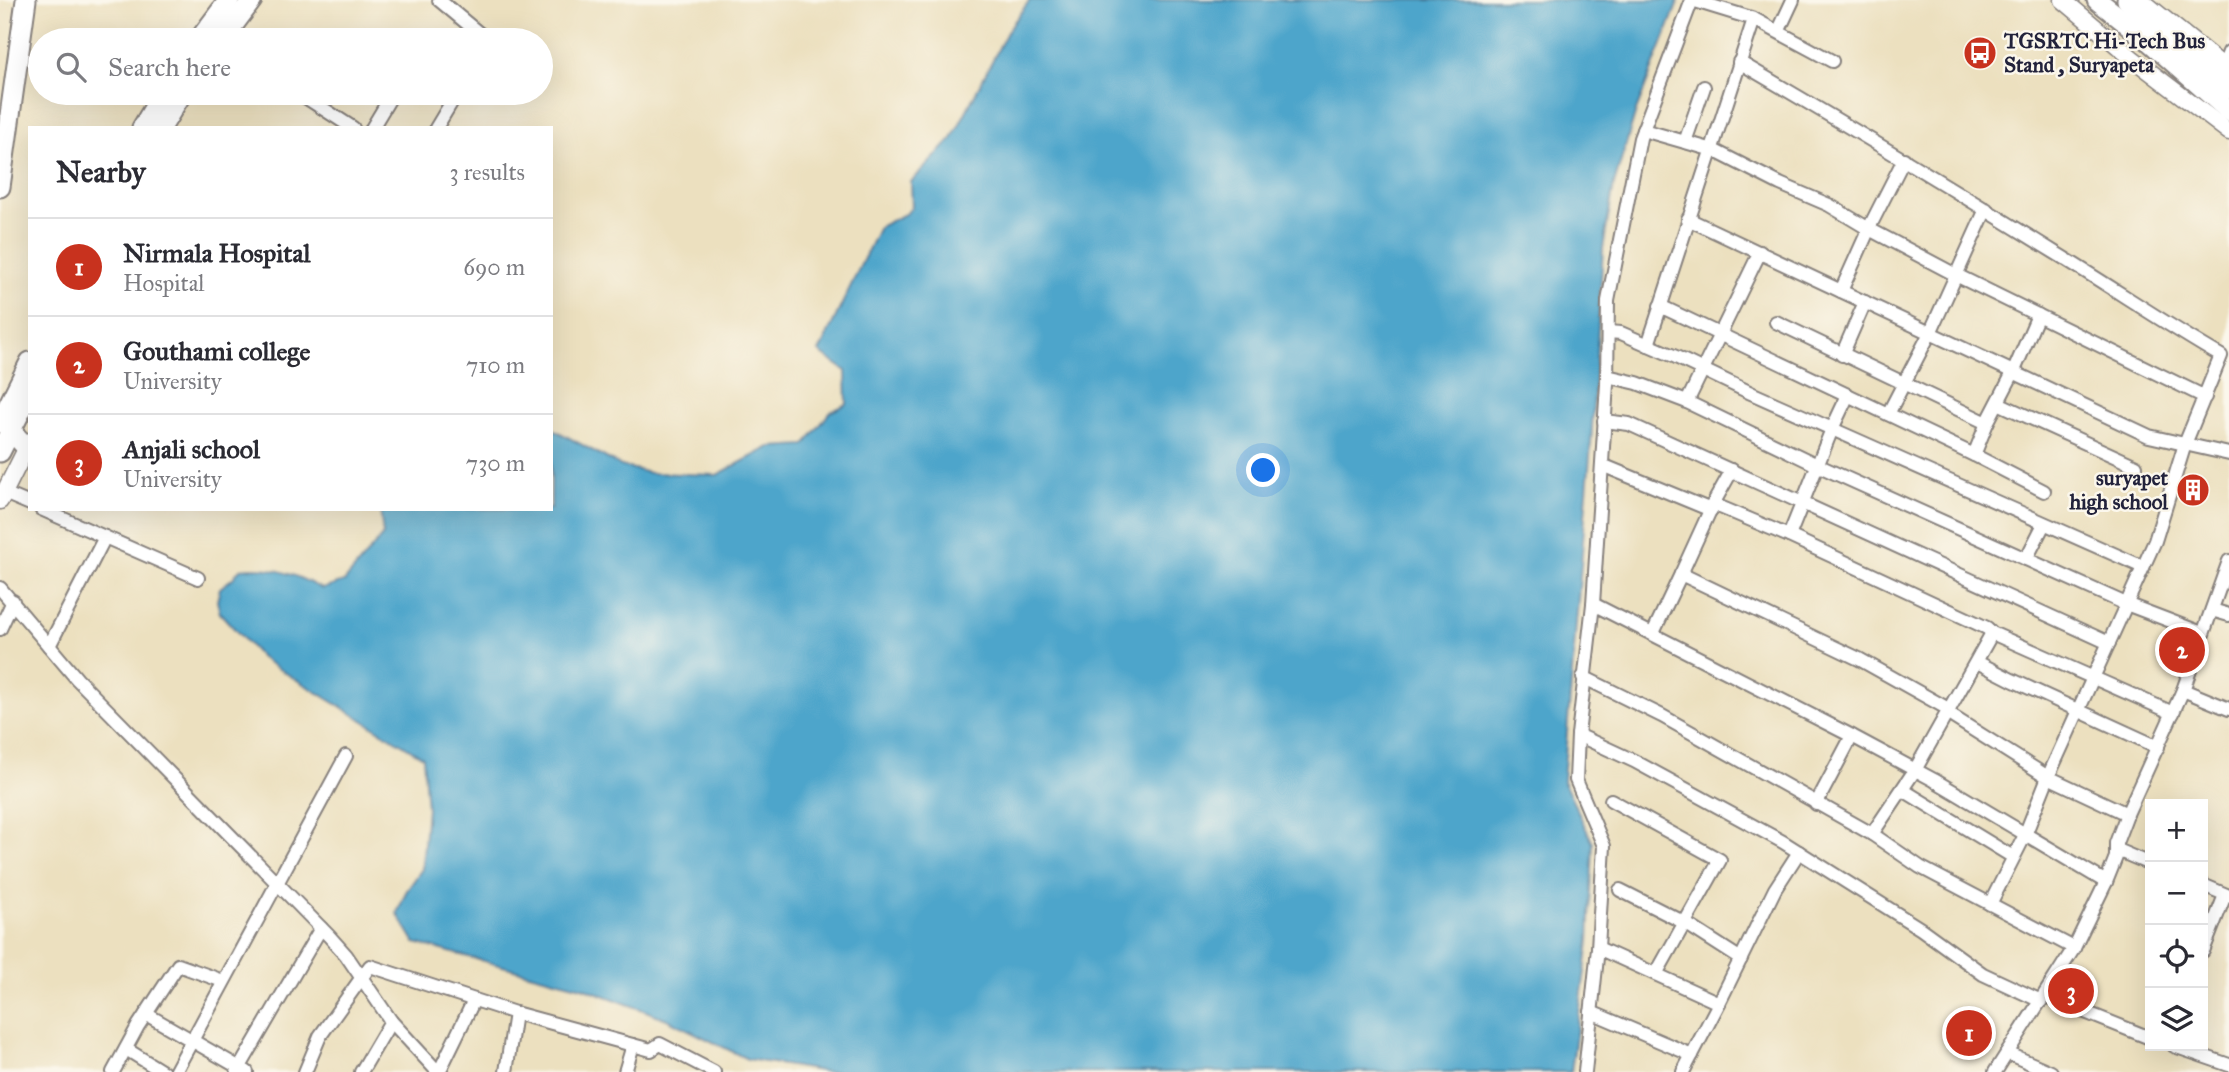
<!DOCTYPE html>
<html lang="en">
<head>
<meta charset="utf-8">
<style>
  :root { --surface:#fff; --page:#f2f2f3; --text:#2b2b33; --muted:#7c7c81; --line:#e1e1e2; --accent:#c8321e }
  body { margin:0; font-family:"IM FELL Great Primer",serif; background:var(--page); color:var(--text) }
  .controls { position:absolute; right:21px; bottom:21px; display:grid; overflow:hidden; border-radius:0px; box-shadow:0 7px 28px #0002 }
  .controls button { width:63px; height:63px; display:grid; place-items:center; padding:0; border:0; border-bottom:2px solid var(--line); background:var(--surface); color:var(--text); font:35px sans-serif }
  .you { position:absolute; left:1264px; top:471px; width:24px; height:24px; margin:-18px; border:5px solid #fff; border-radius:50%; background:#1a73e8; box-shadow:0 0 0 10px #1a73e833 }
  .badge { display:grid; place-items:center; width:46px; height:46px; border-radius:50%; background:var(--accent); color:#fff; font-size:23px; font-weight:700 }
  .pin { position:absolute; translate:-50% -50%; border:4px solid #fff; box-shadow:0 2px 7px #0006 }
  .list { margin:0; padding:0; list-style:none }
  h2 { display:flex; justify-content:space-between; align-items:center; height:91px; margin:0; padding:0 28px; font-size:30px }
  h2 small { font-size:23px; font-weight:400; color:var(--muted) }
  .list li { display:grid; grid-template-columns:46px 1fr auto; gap:21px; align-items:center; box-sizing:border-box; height:98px; padding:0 28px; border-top:2px solid var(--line) }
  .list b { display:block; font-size:26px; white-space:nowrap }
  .list p { margin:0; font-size:23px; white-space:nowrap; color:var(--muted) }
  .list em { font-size:23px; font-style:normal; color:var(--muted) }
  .icon { flex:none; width:38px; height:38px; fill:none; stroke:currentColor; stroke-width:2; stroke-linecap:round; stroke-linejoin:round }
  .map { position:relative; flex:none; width:2229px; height:1072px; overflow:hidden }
  .search { position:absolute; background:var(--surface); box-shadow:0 7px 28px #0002; left:28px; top:28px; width:525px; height:77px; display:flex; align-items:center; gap:18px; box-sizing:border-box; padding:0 24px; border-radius:38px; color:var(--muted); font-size:26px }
  .panel { position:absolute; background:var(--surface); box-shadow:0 7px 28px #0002; left:28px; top:126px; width:525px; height:385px; border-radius:0px }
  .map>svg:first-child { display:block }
</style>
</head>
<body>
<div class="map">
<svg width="2229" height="1072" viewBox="0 0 2229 1072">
  <rect width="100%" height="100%" fill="#fbf7ec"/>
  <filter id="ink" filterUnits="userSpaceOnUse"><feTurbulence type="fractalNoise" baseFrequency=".0143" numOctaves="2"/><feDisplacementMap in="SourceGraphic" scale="14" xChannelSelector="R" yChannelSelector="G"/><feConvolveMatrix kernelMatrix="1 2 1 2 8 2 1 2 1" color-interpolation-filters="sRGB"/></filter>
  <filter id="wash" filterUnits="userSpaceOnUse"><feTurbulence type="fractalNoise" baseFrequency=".00686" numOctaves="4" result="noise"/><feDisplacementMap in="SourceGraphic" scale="28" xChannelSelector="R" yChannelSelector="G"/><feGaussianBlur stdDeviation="1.57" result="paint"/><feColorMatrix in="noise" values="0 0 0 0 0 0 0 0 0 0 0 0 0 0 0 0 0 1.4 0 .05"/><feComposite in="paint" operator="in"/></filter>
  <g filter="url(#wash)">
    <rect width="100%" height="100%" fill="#ece0bf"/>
    <path fill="#4ea5cb" stroke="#386483" stroke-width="2" d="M1030,0H1679L1636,111L1614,184L1603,248L1591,444L1563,781L1593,843L1589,942L1571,1072H827L747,1059L667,1019L582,987L415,943L397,913L406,892L422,869L427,808L423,757L261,658L220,613L217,601L220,588L233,578L240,569C271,565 295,574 322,589L344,582L383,535L380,509H551V428L621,466L650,473L717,475L770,447L805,445L830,412L847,404L846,371L819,352L879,227L907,213L912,206L911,182L952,139L1008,30Z"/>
  </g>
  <g filter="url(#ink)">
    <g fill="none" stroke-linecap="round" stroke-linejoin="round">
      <defs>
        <g id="minor">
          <polyline points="439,0 487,40"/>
          <polyline points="1692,0 1754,19 1832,61"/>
          <polyline points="1779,30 1793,0"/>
          <path d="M1739,62C1845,124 1950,187 2054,252C2110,286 2164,323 2221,356L2185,444L2155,541L2048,777L2025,835L1990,904"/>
          <polyline points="2224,66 2229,52"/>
          <polyline points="299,93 353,128"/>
          <polyline points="372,128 393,93"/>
          <polyline points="436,128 457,93"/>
          <polyline points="1643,130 1713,150 1780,184 1829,205 1869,229 1956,275 2205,397"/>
          <polyline points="1685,142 1704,87"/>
          <polyline points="1688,219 2149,436 2229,454"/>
          <polyline points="1841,291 1872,222 1904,159"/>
          <polyline points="1660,306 1974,455 1987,423"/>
          <polyline points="1776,322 1987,423 2013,373 2038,315"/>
          <polyline points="1608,332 1621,333 1676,357 1751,393 2143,567"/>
          <polyline points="1648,345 1754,19"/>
          <polyline points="1842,355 1865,302"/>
          <polyline points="1607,376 1637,383 1687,402 1817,465 2126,604 2202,633"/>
          <polyline points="1687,402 1760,252"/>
          <polyline points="1998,403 2136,466"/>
          <polyline points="1888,414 1930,333 1986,209"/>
          <polyline points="1604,421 1629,424 2109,643"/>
          <polyline points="1974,455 2044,491"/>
          <polyline points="1602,465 1711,510"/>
          <polyline points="4,493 30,504"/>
          <polyline points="1713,504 1789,536 1987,628 1992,633 2173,713"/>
          <polyline points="41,509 198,578"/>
          <polyline points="1789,536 1832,429 1848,395"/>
          <polyline points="2026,559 2044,524"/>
          <polyline points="1681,574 1713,504 1732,470"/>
          <polyline points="0,588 77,679 329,936 346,955 391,1021 438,1072"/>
          <polyline points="1593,604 1607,384 1608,301 1640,138 1692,0"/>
          <polyline points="2212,610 2229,615"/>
          <polyline points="0,629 13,601"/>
          <polyline points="1653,633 1681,574 1859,659 1943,706 1953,717 2048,777 2127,814"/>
          <polyline points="49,646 105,537"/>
          <polyline points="1977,662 2012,680 2158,747"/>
          <polyline points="1583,677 1662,716 1872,834 1920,867 2074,948"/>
          <polyline points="2183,690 2229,709"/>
          <polyline points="1578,735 1634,761 1783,842 1921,929 1983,974 2041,1001"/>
          <polyline points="1903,790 2013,857"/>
          <polyline points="1611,800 1720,860 1656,974"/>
          <polyline points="1816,804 1852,736"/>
          <polyline points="1872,834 1915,770 1992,633"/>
          <polyline points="2117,850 2150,864"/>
          <polyline points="2203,885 2229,896"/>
          <polyline points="1620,890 1685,923 1741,959"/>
          <polyline points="1598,948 1604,846 1576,780 1578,735 1593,604 1852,736 1934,780 2106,882"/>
          <polyline points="2203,951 2225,895"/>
          <polyline points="2045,996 2150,1038"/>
          <polyline points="1719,1003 1775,889 1799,852"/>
          <polyline points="1591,1012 1692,1055"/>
          <polyline points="146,1014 247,1072"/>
          <polyline points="2174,1046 2229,1065"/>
          <polyline points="126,1049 163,1072"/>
          <polyline points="2007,1053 2051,1072"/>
          <polyline points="113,1072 138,1026 178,965 223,981"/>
          <polyline points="175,1072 346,756"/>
          <polyline points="237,1072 321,928"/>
          <polyline points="305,1072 320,1036 370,966 515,1013 651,1050 660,1044 714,1072"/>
          <polyline points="361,1072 391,1021"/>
          <polyline points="439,1072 474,1000"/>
          <polyline points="506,1072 515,1013"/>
          <polyline points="625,1072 633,1045"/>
          <polyline points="1585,1072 1598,948 1719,1003 1683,1072"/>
          <polyline points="1995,1072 2074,948 2106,882 2116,857 2116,843 2127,814 2183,690 2229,561"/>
        </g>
        <g id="major">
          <polyline points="2063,0 2132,58 2229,132"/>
          <polyline points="2141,0 2229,71"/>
          <polyline points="0,501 30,441"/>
        </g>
        <g id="highway">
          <polyline points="2097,0 2149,41 2229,111"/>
          <polyline points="2127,0 2229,89"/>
          <polyline points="199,40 229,0"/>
          <polyline points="222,40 252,0"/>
          <polyline points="142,128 163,93"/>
          <polyline points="161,128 182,93"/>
          <polyline points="0,187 26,0"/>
          <polyline points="0,422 30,362"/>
          <polyline points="3,422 26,447"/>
          <polyline points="0,452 30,393"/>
        </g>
      </defs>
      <use href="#minor" stroke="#87817d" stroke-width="16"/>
      <use href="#major" stroke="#87817d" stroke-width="19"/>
      <use href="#highway" stroke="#87817d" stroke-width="23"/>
      <use href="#minor" stroke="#fff" stroke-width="12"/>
      <use href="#major" stroke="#fff" stroke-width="16"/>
      <use href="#highway" stroke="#fff" stroke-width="19"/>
    </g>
  </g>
  <defs>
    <symbol id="bus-disc" viewBox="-11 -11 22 22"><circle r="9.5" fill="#c8321e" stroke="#fbf7ec"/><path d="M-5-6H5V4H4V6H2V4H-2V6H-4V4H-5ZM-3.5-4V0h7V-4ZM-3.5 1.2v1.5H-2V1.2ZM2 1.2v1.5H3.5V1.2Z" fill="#fff"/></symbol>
    <symbol id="building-disc" viewBox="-11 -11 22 22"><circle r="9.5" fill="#c8321e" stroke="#fbf7ec"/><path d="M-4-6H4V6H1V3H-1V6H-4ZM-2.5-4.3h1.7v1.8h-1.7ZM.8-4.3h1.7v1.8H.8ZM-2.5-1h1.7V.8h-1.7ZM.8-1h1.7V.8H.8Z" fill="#fff"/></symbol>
  </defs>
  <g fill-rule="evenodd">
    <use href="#bus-disc" x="1961" y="34" width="38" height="38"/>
    <use href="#building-disc" x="2174" y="471" width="38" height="38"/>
  </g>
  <g text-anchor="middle" stroke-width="5" stroke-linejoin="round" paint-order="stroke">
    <g font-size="21" font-weight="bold" fill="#22223b" stroke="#fbf7ec" text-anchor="start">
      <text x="2004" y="48">TGSRTC Hi-Tech Bus<tspan x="2004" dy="24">Stand , Suryapeta</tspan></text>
      <text x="2168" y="485" text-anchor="end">suryapet<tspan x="2168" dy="24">high school</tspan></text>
    </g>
  </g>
</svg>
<div class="controls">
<button>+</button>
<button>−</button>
<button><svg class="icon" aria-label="locate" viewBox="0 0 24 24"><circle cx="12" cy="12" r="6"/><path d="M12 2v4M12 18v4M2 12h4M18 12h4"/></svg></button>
<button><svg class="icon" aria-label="layers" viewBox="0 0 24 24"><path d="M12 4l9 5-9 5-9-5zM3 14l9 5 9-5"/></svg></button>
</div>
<div class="you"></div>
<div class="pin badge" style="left:1969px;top:1033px">1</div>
<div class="pin badge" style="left:2182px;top:650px">2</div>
<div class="pin badge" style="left:2071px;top:991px">3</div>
<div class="search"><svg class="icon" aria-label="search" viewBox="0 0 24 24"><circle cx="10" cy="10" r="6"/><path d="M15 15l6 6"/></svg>Search here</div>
<section class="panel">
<h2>Nearby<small>3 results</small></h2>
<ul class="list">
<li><span class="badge">1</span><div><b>Nirmala Hospital</b><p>Hospital</p></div><em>690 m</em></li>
<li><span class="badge">2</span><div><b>Gouthami college</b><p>University</p></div><em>710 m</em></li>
<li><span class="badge">3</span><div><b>Anjali school</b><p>University</p></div><em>730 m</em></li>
</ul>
</section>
</div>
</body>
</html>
